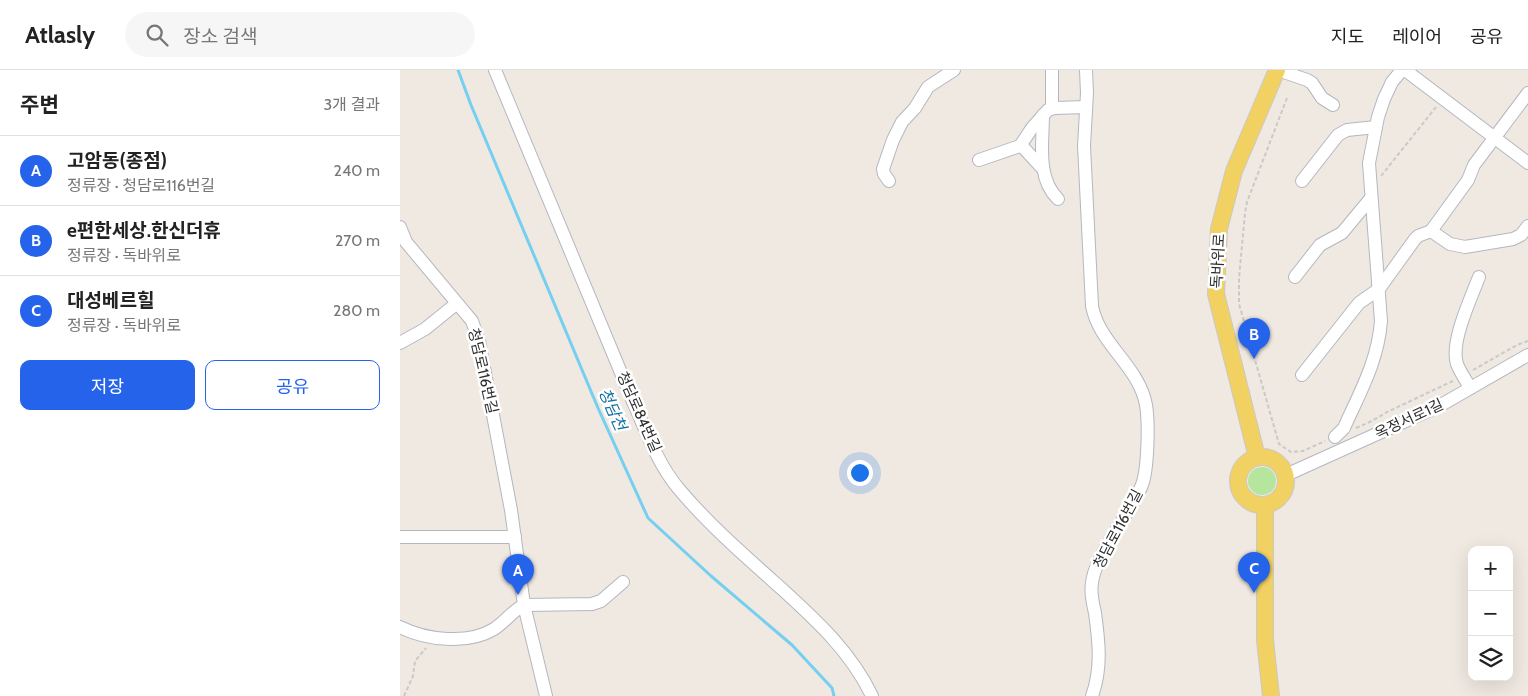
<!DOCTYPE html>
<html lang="ko">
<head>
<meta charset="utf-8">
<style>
  :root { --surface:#fff; --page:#f6f6f6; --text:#222; --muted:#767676; --line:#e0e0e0; --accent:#2563eb }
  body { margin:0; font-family:Cabin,"Noto Sans KR",sans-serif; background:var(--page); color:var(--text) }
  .controls { position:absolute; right:15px; bottom:15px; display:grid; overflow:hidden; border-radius:10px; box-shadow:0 5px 20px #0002 }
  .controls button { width:45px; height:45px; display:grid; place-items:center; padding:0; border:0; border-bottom:1px solid var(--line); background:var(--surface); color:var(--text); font:25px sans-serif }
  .you { position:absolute; left:459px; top:402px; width:18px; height:18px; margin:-12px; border:4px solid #fff; border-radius:50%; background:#1a73e8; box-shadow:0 0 0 8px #1a73e833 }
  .badge { display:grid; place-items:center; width:32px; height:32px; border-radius:50%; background:var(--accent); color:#fff; font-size:16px; font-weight:700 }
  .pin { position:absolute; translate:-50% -41px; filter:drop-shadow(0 1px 2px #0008) }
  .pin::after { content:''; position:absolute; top:26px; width:18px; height:15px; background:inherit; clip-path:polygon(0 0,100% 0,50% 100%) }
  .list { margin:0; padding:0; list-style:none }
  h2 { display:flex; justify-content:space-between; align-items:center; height:65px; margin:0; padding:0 20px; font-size:21px }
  h2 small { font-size:16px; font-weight:400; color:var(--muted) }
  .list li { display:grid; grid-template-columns:32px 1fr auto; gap:15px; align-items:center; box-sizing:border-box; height:70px; padding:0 20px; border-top:1px solid var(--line) }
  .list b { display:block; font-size:19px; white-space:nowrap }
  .list p { margin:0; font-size:16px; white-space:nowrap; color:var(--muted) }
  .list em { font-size:16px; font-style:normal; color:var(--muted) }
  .actions { display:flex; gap:10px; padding:15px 20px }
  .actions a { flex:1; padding:11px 0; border:1px solid var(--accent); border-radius:10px; text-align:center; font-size:18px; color:var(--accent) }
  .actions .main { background:var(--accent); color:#fff }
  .icon { flex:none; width:28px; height:28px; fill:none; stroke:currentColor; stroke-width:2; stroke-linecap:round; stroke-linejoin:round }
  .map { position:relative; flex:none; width:1128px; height:626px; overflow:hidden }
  header { display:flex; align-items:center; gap:30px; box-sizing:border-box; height:70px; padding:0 25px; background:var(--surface); border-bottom:1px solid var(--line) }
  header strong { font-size:24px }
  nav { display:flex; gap:28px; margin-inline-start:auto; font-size:18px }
  .search { width:350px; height:45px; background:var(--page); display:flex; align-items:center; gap:12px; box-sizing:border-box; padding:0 18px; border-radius:28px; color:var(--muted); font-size:19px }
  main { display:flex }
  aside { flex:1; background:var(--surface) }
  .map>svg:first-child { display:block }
</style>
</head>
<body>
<header>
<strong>Atlasly</strong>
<div class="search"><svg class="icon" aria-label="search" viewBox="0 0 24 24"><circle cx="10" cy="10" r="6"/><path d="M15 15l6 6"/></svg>장소 검색</div>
<nav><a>지도</a><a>레이어</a><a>공유</a></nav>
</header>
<main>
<aside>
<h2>주변<small>3개 결과</small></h2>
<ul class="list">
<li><span class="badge">A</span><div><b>고암동(종점)</b><p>정류장 · 청담로116번길</p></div><em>240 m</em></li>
<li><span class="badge">B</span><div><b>e편한세상.한신더휴</b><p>정류장 · 독바위로</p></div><em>270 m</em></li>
<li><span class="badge">C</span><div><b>대성베르힐</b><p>정류장 · 독바위로</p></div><em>280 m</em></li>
</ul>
<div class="actions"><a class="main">저장</a><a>공유</a></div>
</aside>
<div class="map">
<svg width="1128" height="626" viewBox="0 0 1128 626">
  <rect width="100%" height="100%" fill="#efe9e1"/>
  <circle fill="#b6e59e" cx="862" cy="411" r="14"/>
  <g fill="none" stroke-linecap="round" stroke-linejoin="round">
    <polyline stroke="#75cff0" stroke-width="3" points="58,0 71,35 198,338 248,448 311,506 392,575 432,618 434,626"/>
    <defs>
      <g id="minor">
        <path d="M95,0L234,334C247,363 258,394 278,418C309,455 346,487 382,519C417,551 451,582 472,626"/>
        <polyline points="652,0 652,38"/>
        <path d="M686,0L687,23L684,76L692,236C699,274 739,296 746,335C749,353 748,399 742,415C735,432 723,449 713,465C705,479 694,496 692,513C690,523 693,534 695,543C699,572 702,598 692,626"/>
        <polyline points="878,0 907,10 912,13 922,28 933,35"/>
        <polyline points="1005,0 1128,93"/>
        <path d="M643,45C643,72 636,108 658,129"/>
        <polyline points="621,75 643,99"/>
        <polyline points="579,90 620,76 632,58 648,40 654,38 686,37"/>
        <polyline points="489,111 484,104 483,99 493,70 502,52 515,38 528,17 554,0"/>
        <polyline points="902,111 938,65 947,60 976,57"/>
        <polyline points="0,157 6,172 72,251 79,271 111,440 124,535 146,626"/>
        <polyline points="1031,161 1050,174 1065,177 1113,169 1121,165 1128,156"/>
        <polyline points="895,207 920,175 942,163 971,128"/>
        <polyline points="0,273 25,259 56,234"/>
        <polyline points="902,305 959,233 979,219 1015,169 1018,166 1031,161 1068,110 1074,95 1128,23"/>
        <path d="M1070,318C1066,310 1060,302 1057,294C1050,272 1071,228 1079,207"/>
        <path d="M935,367L944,358C960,322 978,291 981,251L969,93L978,47L984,29L992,12L1002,0"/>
        <polyline points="886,405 1041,335 1128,285"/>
        <polyline points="0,467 115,467"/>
        <polyline points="124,535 192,534 201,531 223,512"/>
        <path d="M0,557C26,570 68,575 94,559C105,552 112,541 124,535"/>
      </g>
      <g id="major">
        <circle cx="862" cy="411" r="24"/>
        <polyline points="857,387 816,224 819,159 834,101 877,0"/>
        <polyline points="865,435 865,570 871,626"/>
      </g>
    </defs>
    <use href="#minor" stroke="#b4b7c1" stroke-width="14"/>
    <use href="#major" stroke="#c9c9c9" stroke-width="18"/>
    <g stroke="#c9c9c9" stroke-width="2" stroke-dasharray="4 2.5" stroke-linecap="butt">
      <polyline points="887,28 847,132 845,143 839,208 839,234 879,374 891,382 903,381 925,371"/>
      <polyline points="981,106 1036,37"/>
      <polyline points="1073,300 1117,275 1128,271"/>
      <polyline points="956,358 972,351 987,342 1053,311"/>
      <polyline points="4,626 13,606 15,591 26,578"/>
    </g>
    <use href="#minor" stroke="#fff" stroke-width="12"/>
    <use href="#major" stroke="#f2d163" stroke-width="16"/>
  </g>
  <g text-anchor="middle" stroke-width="5" stroke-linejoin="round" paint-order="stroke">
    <g font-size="15" fill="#2e2e2e" stroke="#fff">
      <text transform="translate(818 191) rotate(-87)" y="5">독바위로</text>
      <text transform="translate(83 301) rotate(77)" y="5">청담로116번길</text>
      <text transform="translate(239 342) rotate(66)" y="5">청담로84번길</text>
      <text transform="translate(1009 349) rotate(-25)" y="5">옥정서로1길</text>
      <text transform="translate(718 459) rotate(-62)" y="5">청담로116번길</text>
    </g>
    <g font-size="16" font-style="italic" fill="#0d6fa3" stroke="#fff">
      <text transform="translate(213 339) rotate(66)" y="6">청담천</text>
    </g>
  </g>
</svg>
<div class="controls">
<button>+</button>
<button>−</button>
<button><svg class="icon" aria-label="layers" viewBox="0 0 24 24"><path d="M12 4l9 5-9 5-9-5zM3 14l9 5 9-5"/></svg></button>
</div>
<div class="you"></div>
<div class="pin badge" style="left:118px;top:525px">A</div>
<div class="pin badge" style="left:854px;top:289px">B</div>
<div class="pin badge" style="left:854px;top:523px">C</div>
</div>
</main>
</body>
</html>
